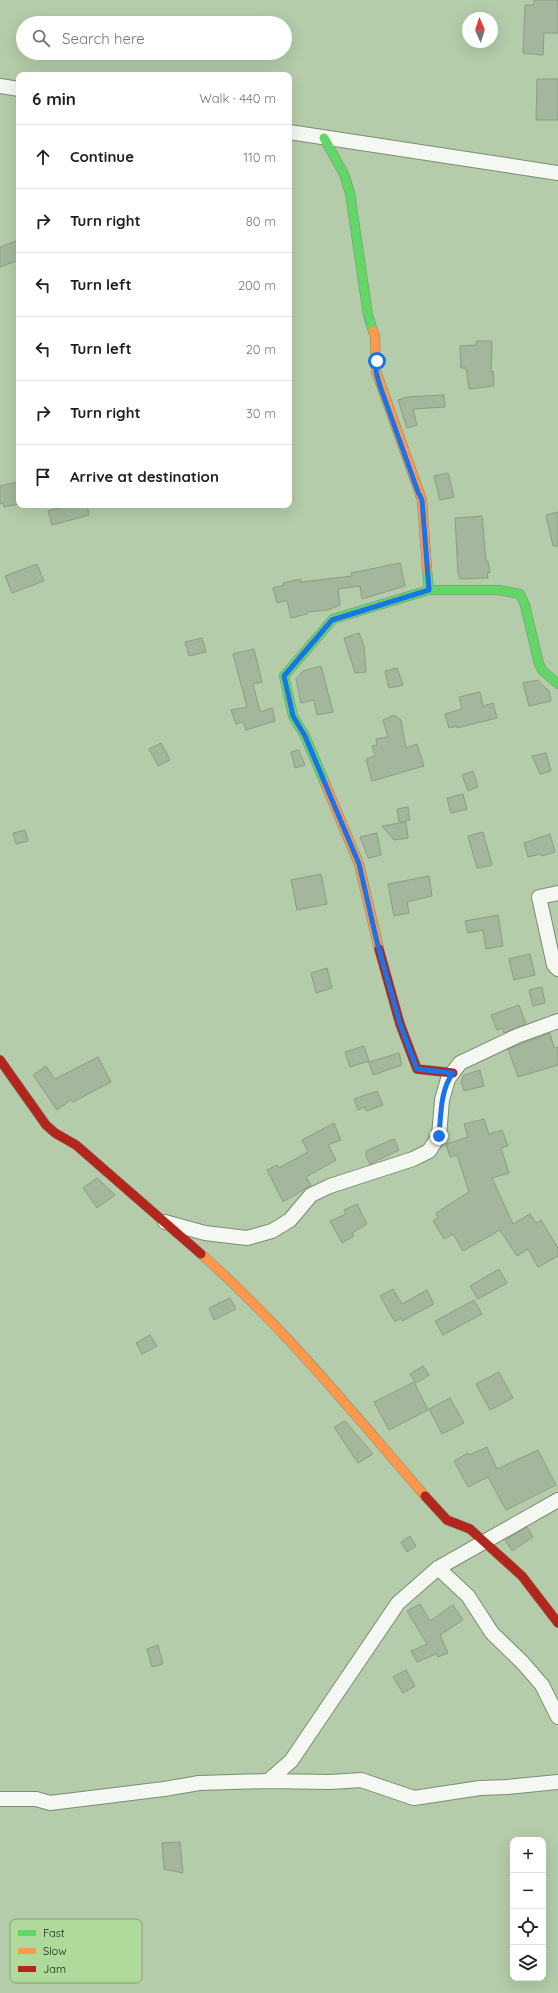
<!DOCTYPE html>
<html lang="en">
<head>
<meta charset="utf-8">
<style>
  :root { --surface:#fff; --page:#f2f2f2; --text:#202124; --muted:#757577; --line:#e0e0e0 }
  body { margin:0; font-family:Quicksand,sans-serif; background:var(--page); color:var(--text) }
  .controls { position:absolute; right:12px; bottom:12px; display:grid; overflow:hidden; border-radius:8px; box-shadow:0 4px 16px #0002 }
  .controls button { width:36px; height:36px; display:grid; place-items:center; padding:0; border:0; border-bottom:1px solid var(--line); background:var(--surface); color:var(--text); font:20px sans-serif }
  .compass { position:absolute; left:462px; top:12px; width:36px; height:36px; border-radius:50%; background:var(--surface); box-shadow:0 4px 16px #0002; rotate:357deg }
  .stop { position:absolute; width:12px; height:12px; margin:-9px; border:3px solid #1a73e8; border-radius:50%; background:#fff }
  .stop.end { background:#1a73e8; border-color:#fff; box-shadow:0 1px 4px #0008 }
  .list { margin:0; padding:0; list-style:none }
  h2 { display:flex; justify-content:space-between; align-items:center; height:52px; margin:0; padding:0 16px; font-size:17px }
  h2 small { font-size:13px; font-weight:400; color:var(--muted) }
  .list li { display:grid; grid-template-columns:26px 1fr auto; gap:12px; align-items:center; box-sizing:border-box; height:64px; padding:0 16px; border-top:1px solid var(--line) }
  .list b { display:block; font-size:15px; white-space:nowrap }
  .list em { font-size:13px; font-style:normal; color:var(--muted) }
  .icon { flex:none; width:22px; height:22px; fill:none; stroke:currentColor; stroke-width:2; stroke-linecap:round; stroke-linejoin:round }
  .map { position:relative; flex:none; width:558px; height:1993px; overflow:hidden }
  .search { position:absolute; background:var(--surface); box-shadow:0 4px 16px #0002; left:16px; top:16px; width:276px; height:44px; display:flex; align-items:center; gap:10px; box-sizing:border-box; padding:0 14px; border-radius:22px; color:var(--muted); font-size:15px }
  .panel { position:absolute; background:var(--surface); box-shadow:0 4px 16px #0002; left:16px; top:72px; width:276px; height:436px; border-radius:8px }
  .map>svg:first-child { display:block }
</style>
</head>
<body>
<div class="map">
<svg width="558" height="1993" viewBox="0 0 558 1993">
  <rect width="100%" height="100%" fill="#b4cca9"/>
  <g fill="#a4b69c" stroke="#8b9e82">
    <polygon points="534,0 558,0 558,33 544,33 543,55 523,53 525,5 534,5"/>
    <polygon points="537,79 558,79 558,120 536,120"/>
    <polygon points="19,240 19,260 0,267 0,247"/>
    <polygon points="476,341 492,341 491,372 493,371 494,386 469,389 466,368 461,368 460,346 476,345"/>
    <polygon points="444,395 445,407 413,409 417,425 407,428 398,400 407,397"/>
    <polygon points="448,473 454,497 440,500 434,476"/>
    <polygon points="17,482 19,504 4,507 3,503 0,504 0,486"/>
    <polygon points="70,505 87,505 89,515 52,525 48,511"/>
    <polygon points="558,512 558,546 553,546 546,515"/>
    <polygon points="482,516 486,561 488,561 490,573 487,573 488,578 460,579 458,573 455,518"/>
    <polygon points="400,563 405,586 362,599 360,586 338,589 340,605 328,610 307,612 307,614 291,618 287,600 277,603 273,588 284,585 283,583 301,579 301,582 352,576 351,573"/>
    <polygon points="37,564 44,581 12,593 5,576"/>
    <polygon points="359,633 364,646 366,672 355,673 344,638"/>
    <polygon points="202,638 206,652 189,656 185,642"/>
    <polygon points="254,649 262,682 253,684 260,712 272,708 275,721 246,730 243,722 236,724 231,710 247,707 233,654"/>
    <polygon points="321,666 333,712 317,715 314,700 301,703 296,679 303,671"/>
    <polygon points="397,668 403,685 389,688 385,671"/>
    <polygon points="537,680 549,691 551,701 529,706 523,683"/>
    <polygon points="480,692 483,706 493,703 497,718 457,728 457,726 449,728 445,714 462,709 459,697"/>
    <polygon points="394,715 401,720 406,748 417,744 424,766 372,781 366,759 375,756 372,746 377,745 376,739 388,737 383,720"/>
    <polygon points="161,743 170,760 158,766 149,749"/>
    <polygon points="299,750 305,765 295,768 291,752"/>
    <polygon points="546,753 551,771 540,774 532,756"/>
    <polygon points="473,771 478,787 468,791 462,775"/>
    <polygon points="463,794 467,809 451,813 447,798"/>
    <polygon points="408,807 410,820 399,822 397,809"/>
    <polygon points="406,822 408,838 394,840 382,826"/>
    <polygon points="25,830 28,841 16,844 13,833"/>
    <polygon points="483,832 492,865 477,868 468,836"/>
    <polygon points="377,833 381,855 368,858 360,837"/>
    <polygon points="550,834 555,852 542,856 541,854 528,857 524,843"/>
    <polygon points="321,874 327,904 297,910 291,880"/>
    <polygon points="429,876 432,896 407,902 409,913 394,916 388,884"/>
    <polygon points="498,915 503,946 486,949 483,930 468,933 465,921"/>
    <polygon points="530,954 535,975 514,980 509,959"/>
    <polygon points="327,968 332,988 316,993 311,973"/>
    <polygon points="542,987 545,1003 533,1006 529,990"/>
    <polygon points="519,1005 526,1024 504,1033 503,1028 497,1030 491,1015"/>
    <polygon points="550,1033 554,1048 558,1047 558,1065 518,1077 508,1049"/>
    <polygon points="364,1046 369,1061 350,1067 345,1052"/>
    <polygon points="399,1053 402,1065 373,1075 369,1062"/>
    <polygon points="98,1057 111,1082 73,1102 71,1100 57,1110 33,1075 46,1066 55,1079"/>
    <polygon points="480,1070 484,1086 464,1091 461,1081 464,1075"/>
    <polygon points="377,1091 383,1105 366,1111 365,1107 358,1110 354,1099"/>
    <polygon points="484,1119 489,1134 502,1130 508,1146 501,1148 509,1173 492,1178 513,1224 530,1214 536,1223 541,1220 558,1248 558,1256 538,1267 528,1249 517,1256 500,1230 463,1251 453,1234 444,1239 433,1221 438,1218 436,1213 469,1192 457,1155 450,1157 446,1144 468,1137 464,1124"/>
    <polygon points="334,1123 341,1140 328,1145 336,1160 306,1177 311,1185 283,1202 267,1170 277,1165 279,1168 308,1152 302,1140"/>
    <polygon points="394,1139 399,1150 370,1164 366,1156 366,1151"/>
    <polygon points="97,1178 115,1195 97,1208 83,1188"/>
    <polygon points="357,1204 367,1224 352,1233 354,1236 342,1243 330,1221 346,1214 344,1210"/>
    <polygon points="499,1269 507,1283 478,1299 470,1286"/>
    <polygon points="393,1289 402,1304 427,1290 434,1304 402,1321 401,1318 395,1322 380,1296"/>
    <polygon points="230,1298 236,1309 214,1320 209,1308"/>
    <polygon points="474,1300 482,1314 443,1335 435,1321"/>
    <polygon points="150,1335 157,1346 142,1354 136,1343"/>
    <polygon points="423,1366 429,1375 416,1383 410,1374"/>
    <polygon points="499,1372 513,1398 490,1410 476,1384"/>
    <polygon points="414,1382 428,1410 389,1430 374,1402"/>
    <polygon points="450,1398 464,1423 442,1434 429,1409"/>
    <polygon points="345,1421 373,1454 358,1463 334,1427"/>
    <polygon points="487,1447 497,1469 538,1450 556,1485 506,1510 488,1477 468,1487 454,1461 468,1453 469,1455"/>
    <polygon points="527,1527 533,1537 512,1551 505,1540"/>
    <polygon points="410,1536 416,1546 407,1552 401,1542"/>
    <polygon points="420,1604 430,1621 453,1605 463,1620 440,1635 448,1653 438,1657 436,1654 417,1662 411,1651 427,1644 407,1611"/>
    <polygon points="158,1645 163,1664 152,1667 147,1649"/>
    <polygon points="406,1670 415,1686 403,1693 393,1677"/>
    <polygon points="180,1842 183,1873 164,1869 162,1843"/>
  </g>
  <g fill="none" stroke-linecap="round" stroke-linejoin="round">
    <defs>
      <g id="street">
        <polyline points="0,86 19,89"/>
        <polyline points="289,132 558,173"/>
        <polyline points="558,893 539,897 554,965 558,969"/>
        <polyline points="165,1222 205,1233 247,1238 272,1231 290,1220 311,1195 330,1186 413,1159 429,1151 439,1136 442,1100 448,1079 460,1063 517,1036 558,1021"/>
        <polyline points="438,1568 468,1596 492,1633 522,1662 542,1685 558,1717"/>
        <polyline points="268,1781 291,1761 398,1603 438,1568 558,1500"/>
        <polyline points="0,1799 36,1799 50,1803 164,1789 199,1783 268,1781 330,1782 361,1780 414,1798 480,1788 507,1787 558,1782"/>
      </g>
      <g id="fast">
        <polyline points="324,138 344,174 350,193 368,315 373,331"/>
        <polyline points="427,569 429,590 498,590 520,594 525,605 539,664 543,671 558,684"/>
        <polyline points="325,783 305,736 293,716 284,676 333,619 429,590"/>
      </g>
      <g id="slow">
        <polyline points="373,331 375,336 376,371 422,500 427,569"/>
        <polyline points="325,783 359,864 379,949"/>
        <path d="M201,1254C282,1325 354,1414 425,1496"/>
      </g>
      <g id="jam">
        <polyline points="379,949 400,1024 417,1069 453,1073"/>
        <polyline points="0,1060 46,1125 55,1133 76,1145 201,1254"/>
        <polyline points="425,1496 447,1520 470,1529 522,1576 558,1623"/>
      </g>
    </defs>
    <use href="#street" stroke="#7b8d73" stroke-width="16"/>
    <use href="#fast" stroke="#7b8d73" stroke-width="10"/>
    <use href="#slow" stroke="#7b8d73" stroke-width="10"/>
    <use href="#jam" stroke="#7b8d73" stroke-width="10"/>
    <use href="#street" stroke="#f4f7f2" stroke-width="14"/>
    <use href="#fast" stroke="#63d668" stroke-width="9"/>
    <use href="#slow" stroke="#ff974d" stroke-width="9"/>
    <use href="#jam" stroke="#b3261e" stroke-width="9"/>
  </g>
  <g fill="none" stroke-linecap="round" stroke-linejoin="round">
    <path stroke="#1a73e8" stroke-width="5" d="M377,361L376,372L380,386L418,492L422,500L429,590L332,620L284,676L293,716L305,736L359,864L377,942L400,1024L417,1069L453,1073C440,1090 441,1116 439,1136"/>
  </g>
  <rect x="10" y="1919" width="132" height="64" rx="6" fill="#afda9b" stroke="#80a370" stroke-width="1"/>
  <rect x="18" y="1930" width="18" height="6" fill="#63d668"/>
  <rect x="18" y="1948" width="18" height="6" fill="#ff974d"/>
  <rect x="18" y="1966" width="18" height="6" fill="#b3261e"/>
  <g font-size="11" fill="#13230b">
    <text x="43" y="1937">Fast</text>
    <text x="43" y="1955">Slow</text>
    <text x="43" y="1973">Jam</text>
  </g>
</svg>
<div class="controls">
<button>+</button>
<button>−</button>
<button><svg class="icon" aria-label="locate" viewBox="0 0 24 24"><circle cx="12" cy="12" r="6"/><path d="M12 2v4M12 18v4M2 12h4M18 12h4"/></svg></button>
<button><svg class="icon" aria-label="layers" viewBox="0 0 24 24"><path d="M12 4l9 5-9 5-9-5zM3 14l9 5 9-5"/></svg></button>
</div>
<svg class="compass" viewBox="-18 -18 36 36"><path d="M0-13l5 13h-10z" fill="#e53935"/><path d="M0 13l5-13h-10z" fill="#757577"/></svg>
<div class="stop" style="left:377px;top:361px"></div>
<div class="stop end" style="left:439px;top:1136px"></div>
<div class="search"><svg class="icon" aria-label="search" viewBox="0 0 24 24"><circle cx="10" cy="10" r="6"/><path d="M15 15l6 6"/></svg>Search here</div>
<section class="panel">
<h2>6 min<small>Walk · 440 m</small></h2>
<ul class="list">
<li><svg class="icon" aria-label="ahead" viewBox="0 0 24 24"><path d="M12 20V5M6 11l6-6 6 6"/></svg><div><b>Continue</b></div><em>110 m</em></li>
<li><svg class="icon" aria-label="right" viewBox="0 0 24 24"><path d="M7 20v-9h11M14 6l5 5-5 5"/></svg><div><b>Turn right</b></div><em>80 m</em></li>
<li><svg class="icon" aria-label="left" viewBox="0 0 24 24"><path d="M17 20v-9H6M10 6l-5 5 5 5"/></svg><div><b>Turn left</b></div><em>200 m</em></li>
<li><svg class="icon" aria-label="left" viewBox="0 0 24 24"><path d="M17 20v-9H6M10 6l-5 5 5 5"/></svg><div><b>Turn left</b></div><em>20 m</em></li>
<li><svg class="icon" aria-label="right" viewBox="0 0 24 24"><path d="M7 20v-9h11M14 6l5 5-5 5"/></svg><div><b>Turn right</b></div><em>30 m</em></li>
<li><svg class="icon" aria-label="arrive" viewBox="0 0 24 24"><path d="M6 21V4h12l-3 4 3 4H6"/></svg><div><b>Arrive at destination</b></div></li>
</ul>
</section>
</div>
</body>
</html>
